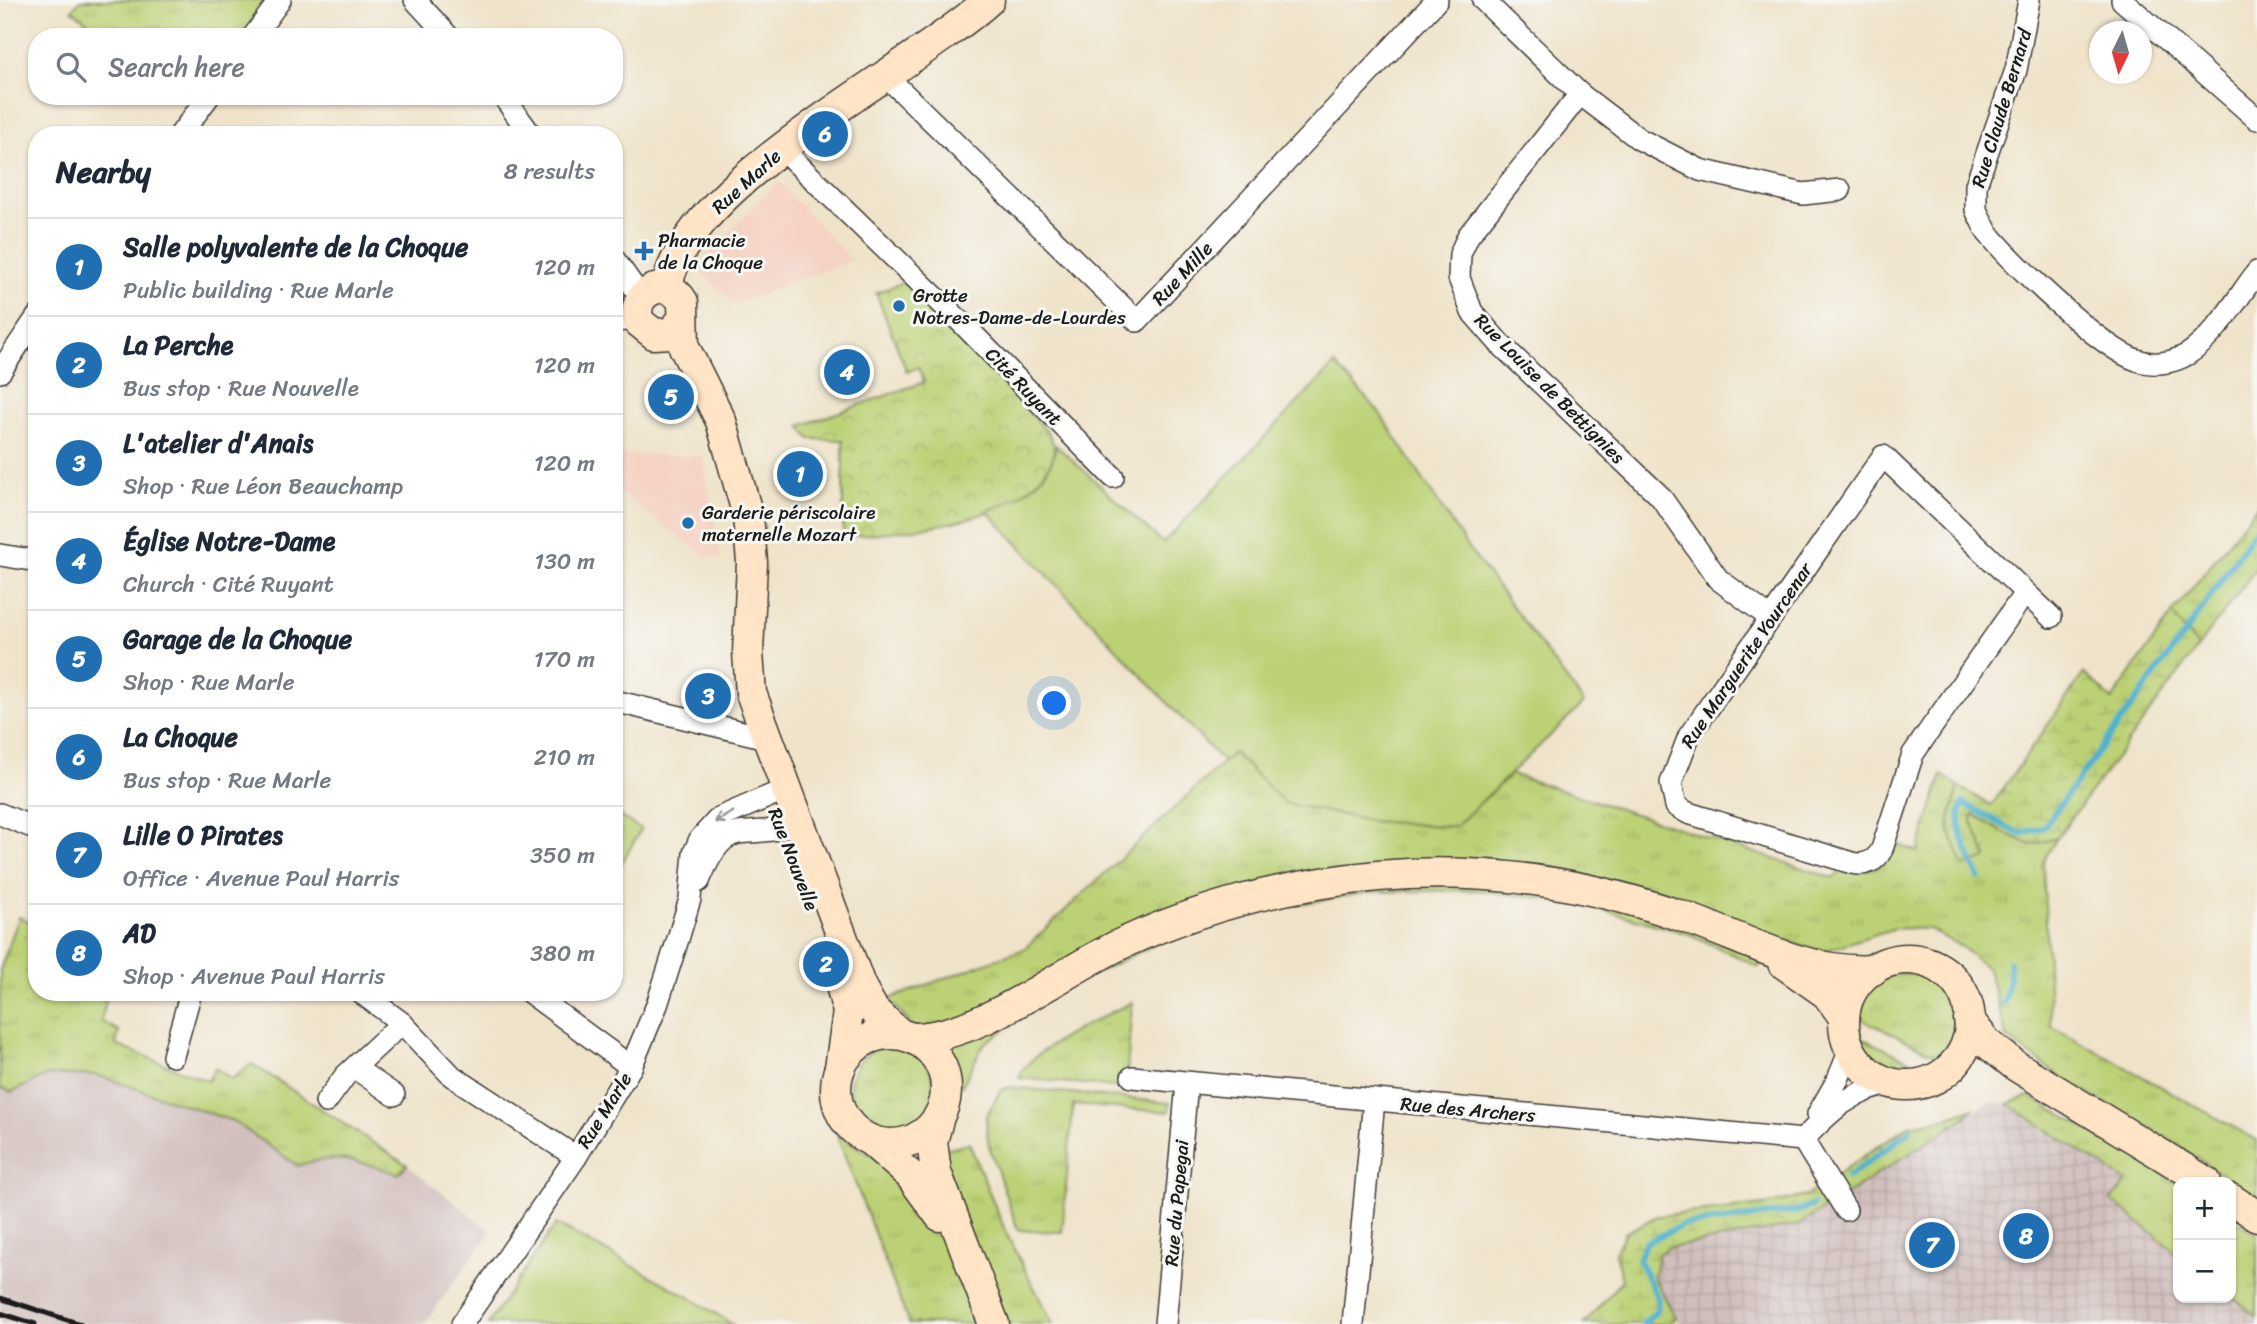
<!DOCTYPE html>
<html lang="en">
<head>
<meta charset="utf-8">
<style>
  :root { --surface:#fff; --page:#f2f2f3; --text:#1f2937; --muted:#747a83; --line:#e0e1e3; --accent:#1f6fb2 }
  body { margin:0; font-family:Sriracha,sans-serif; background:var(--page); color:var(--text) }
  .controls { position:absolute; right:21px; bottom:21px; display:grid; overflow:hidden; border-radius:14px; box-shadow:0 2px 5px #0004 }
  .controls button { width:63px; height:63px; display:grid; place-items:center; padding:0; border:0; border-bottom:2px solid var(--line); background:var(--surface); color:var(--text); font:35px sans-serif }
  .compass { position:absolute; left:2089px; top:21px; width:63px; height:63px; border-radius:50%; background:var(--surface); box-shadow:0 2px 5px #0004; rotate:185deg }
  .you { position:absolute; left:1055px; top:704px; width:24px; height:24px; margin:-18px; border:5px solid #fff; border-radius:50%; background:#1a73e8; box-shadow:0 0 0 10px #1a73e833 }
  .badge { display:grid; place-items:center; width:46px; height:46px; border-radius:50%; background:var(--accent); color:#fff; font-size:23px; font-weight:700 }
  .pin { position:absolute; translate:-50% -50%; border:4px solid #fff; box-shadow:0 2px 7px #0006 }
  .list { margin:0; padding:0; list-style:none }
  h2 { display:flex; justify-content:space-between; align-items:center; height:91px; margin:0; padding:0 28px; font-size:30px }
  h2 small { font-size:23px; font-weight:400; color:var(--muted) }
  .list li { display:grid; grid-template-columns:46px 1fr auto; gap:21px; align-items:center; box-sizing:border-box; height:98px; padding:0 28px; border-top:2px solid var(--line) }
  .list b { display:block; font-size:26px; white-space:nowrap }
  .list p { margin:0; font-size:23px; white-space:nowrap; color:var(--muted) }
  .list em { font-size:23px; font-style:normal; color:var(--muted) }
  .icon { flex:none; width:38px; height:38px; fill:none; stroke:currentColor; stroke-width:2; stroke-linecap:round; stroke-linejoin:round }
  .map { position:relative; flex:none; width:2257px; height:1324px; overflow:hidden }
  .search { position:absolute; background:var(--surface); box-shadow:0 2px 5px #0004; left:28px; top:28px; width:595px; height:77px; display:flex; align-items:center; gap:18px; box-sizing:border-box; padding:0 24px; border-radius:28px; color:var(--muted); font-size:26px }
  .panel { position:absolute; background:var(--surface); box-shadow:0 2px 5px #0004; left:28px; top:126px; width:595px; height:875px; border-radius:28px }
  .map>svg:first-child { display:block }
</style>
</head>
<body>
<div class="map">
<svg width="2257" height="1324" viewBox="0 0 2257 1324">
  <defs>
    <pattern id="industrial-grid" width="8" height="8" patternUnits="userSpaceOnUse" patternTransform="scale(1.75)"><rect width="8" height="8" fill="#d1bfbd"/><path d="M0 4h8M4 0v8" fill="none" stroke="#b3a4a2"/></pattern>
    <pattern id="grass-tufts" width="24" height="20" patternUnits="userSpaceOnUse" patternTransform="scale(1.75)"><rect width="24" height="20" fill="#bcd175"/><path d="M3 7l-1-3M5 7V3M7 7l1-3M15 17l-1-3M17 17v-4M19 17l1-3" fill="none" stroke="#a1b365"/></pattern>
    <pattern id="wetland-marsh" width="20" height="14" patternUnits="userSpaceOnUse" patternTransform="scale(1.75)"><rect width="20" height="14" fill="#bcd175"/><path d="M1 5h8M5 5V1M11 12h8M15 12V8" fill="none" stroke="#a1b365"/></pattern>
    <pattern id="park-crowns" width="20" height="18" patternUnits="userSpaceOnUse" patternTransform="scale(1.75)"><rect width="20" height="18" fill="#bcd175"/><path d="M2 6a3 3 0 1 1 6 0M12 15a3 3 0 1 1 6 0" fill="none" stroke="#a1b365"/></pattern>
  </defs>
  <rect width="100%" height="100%" fill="#f6f6f2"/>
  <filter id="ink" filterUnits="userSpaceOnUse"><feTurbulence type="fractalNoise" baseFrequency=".0143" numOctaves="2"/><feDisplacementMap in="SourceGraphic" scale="14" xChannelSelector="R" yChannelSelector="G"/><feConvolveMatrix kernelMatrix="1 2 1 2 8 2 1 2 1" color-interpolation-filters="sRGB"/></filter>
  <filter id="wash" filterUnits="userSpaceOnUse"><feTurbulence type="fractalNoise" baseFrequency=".00686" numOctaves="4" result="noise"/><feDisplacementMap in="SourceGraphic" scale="28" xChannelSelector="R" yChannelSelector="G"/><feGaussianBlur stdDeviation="1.57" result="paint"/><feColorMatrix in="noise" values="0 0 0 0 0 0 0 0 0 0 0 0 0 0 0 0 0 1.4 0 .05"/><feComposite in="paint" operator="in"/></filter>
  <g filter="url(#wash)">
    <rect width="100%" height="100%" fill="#efe3c9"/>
    <g fill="#f5d2c3">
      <polygon points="778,181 851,260 736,304 696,268"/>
      <polygon points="614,454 703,456 720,558 709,559 614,488"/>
    </g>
    <polygon fill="url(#industrial-grid)" points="1988,1102 2008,1104 2127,1183 2111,1200 2178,1254 2178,1298 2231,1296 2257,1317 2257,1324 1680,1324 1654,1277 1658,1254 1668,1248 1799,1225"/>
    <polygon fill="#d1bfbd" points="96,1074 234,1121 298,1166 317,1158 362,1161 398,1174 407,1165 491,1231 424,1324 0,1324 0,1088 12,1092 48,1075"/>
    <g fill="url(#grass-tufts)" stroke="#6c7648" stroke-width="2">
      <polygon points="80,0 270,0 244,37 107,37 72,10"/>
      <polygon points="2257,506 2257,567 2198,647 2172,614"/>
      <path d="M1233,753L1286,803L1371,821L1455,827L1511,774L1833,878L1843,871C1866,873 1888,868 1897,844L1918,852L1942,775L1959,786L1948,826L1987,858L1972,821L1973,814L2006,834L2032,845L2057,838L2043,862L2051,1026L2257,1140V1198L2173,1142L2065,1080L2007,1038L1988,969L1962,947L1929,929L1895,928L1821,952L1775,937L1759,967L1692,935L1579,903L1477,890L1372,892L1255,911L1160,942L1062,989L984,1044L962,1086L889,999L1024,949Z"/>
      <polygon points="614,813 641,829 615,875 614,874"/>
      <path d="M19,917L37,925V992H108L101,1021L119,1031L116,1045L208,1081L215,1068L232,1079L252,1064L407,1165L398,1174C364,1162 332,1152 298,1166L233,1121L96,1075H48L12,1092L0,1088V970Z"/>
      <path d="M1905,973C1948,977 1970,1023 1940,1057L1857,1017C1861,991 1879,975 1905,973Z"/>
      <path d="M1132,1002L1126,1088L1019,1078C1024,1052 1107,1015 1132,1002Z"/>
      <path d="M1859,1037L1924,1067C1896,1076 1870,1065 1859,1037Z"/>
      <circle cx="892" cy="1088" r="42"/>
      <polygon points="1009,1087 1170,1103 1169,1112 1073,1105 1062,1232 1018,1230 989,1146 987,1131 986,1116 1001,1090"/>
      <polygon points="2028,1096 2138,1157 2178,1183 2178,1254 2111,1200 2127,1182 2008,1104"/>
      <polygon points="837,1135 886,1164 969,1143 1007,1235 1053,1324 909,1324"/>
      <polygon points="2231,1217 2257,1234 2257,1317 2231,1296"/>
    </g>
    <g fill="url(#wetland-marsh)" stroke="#6c7648" stroke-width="2">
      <polygon points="2172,614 2198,647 2057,838 2032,845 2006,834 1973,814 1972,821 1987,858 1963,866 1948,826 1959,786 1991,806 2084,673 2112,700"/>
      <polygon points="1974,1108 1963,1119 1799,1225 1668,1248 1658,1254 1654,1277 1676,1318 1669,1324 1584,1324 1622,1280 1615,1253 1625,1233 1657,1216 1763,1205 1806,1196 1909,1125 1944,1119"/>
    </g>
    <path fill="url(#park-crowns)" stroke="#6c7648" stroke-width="2" d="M904,282L1048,432C1058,450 1055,459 1043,474C1000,528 907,529 843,537V440L810,439L800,426L924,382L918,367L907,372L876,293Z"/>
    <g fill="#bcd175" stroke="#6c7648" stroke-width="2">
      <path d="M1335,364L1379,412L1464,542L1584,703L1455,827L1371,821L1285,803L1234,753L1223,762L987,511C1017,500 1053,480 1056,445L1163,543Z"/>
      <polygon points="556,1224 691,1298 732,1324 488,1324"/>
    </g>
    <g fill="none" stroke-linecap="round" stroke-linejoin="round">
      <g stroke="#4fb1ce" stroke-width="6">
        <path d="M1979,878C1970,856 1952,826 1963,803L2020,834L2044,827L2191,625L2257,527"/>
        <polyline points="2003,1004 2010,978 2009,962"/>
        <polyline points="1848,1177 1911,1130"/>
        <polyline points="1643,1324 1657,1311 1658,1299 1639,1260 1645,1243 1683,1225 1799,1211 1813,1205"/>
      </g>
    </g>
  </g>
  <g filter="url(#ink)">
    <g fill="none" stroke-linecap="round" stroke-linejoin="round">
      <defs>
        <g id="minor">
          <polyline points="415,0 449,37"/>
          <polyline points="1483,0 1580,94"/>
          <path d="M2029,0L2016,70L1976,185V210L1987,232C2013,263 2101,349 2137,360C2154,366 2173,363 2188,354C2216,336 2237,298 2257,272"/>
          <polyline points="2122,0 2257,119"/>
          <polyline points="253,37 280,0"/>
          <polyline points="887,77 1137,321 1437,0"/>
          <polyline points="503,96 531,135"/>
          <polyline points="180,135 209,96"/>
          <polyline points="782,149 963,324 1113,477"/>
          <polyline points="614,259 641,297"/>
          <polyline points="614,321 638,319"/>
          <polyline points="0,372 37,317"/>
          <polyline points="0,555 37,561"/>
          <path d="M2025,593L1913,754L1882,849C1876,862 1865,866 1852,863L1688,813L1676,806L1671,783L1689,736L1883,456L2051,617"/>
          <polyline points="1769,617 1718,579 1660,496 1500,344 1472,312 1459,278 1460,254 1468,236 1580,94 1639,139 1700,170 1803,194 1840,190"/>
          <polyline points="614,701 767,738"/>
          <polyline points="0,814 37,829"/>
          <path d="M699,881C729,808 743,845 799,823"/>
          <polyline points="360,992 402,1023 452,1076 576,1157"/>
          <polyline points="529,992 631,1067"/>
          <polyline points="173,1056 191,992"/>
          <polyline points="355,1068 394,1095"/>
          <polyline points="1132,1077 1803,1140"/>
          <polyline points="326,1102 345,1076 402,1023"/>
          <polyline points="1818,1114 1838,1079 1850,1050"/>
          <path d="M1803,1140C1830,1111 1853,1089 1893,1084"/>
          <polyline points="1803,1140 1846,1210"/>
          <polyline points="462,1324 576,1157 631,1067 657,1005 678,939 690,899 694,853 700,839 719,818 786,789"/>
          <polyline points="1165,1324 1187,1083"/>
          <polyline points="1353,1324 1374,1100"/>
        </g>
        <g id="secondary">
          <path d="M667,288C682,184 911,71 989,0"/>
          <path d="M683,320L670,333L654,334L639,322C629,292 667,274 683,302L684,347L721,421L748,516L752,562L748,653L751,693L860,985L874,1011L900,1034"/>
          <circle cx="1907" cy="1022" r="63"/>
          <polyline points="1783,963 1827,994 1844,1017"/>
          <polyline points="837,970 848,1012 840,1068"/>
          <polyline points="1969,1020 1987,1043 2016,1066 2206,1182"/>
          <circle cx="891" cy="1089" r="55"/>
          <path d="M913,1038C981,1037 1060,972 1123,943C1203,906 1290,884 1378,876C1480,867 1584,882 1681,916C1742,937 1806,975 1873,970"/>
          <polyline points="938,1120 932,1142 936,1172 994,1324"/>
          <polyline points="870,1140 910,1175 940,1216"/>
          <polyline points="2231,1199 2257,1216"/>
        </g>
      </defs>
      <use href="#minor" stroke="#3c3a36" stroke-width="24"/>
      <use href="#secondary" stroke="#3c3a36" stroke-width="33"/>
      <use href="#minor" stroke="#fff" stroke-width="21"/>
      <use href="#secondary" stroke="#ffe4c6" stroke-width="30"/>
      <g stroke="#1c1c1c" stroke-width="5">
        <polyline points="0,1298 80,1324"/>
        <polyline points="0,1313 35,1324"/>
      </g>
    </g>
    <defs><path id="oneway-shaft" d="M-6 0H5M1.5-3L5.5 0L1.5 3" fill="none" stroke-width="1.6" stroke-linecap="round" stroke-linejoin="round" transform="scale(1.75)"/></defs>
    <use stroke="#999" href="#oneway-shaft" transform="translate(724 817) rotate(150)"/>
  </g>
  <g fill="#1f6fb2" stroke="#f6f6f2" stroke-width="2.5">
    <path d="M640.5 240.5h7v7h7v7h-7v7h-7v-7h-7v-7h7z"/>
    <circle cx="899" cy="306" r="7"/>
    <circle cx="688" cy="523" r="7"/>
  </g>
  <g text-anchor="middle" stroke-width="6" stroke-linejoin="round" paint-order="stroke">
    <g font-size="19" fill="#1c1c1c" stroke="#f6f6f2">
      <text transform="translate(2001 108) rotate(-73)" y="7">Rue Claude Bernard</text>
      <text transform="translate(746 181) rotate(-42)" y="7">Rue Marle</text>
      <text transform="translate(1182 273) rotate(-47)" y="7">Rue Mille</text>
      <text transform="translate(1024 386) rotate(46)" y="7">Cité Ruyant</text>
      <text transform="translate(1550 388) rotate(45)" y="7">Rue Louise de Bettignies</text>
      <text transform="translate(1746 655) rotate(-56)" y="7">Rue Marguerite Yourcenar</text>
      <text transform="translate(794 859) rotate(69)" y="7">Rue Nouvelle</text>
      <text transform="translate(1468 1109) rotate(5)" y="7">Rue des Archers</text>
      <text transform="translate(604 1110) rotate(-58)" y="7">Rue Marle</text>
      <text transform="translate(1176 1203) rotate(-85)" y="7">Rue du Papegai</text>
    </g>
    <g font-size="19" fill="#1c1c1c" stroke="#f6f6f2" text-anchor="start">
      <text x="658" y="247">Pharmacie<tspan x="658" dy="22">de la Choque</tspan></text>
      <text x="913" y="302">Grotte<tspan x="913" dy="22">Notres-Dame-de-Lourdes</tspan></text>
      <text x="702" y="519">Garderie périscolaire<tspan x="702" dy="22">maternelle Mozart</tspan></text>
    </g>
  </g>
</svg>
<div class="controls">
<button>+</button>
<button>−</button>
</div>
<svg class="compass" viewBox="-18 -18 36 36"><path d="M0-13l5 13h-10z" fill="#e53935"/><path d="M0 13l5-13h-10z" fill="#747a83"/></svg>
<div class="you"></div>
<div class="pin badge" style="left:800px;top:474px">1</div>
<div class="pin badge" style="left:826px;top:964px">2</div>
<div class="pin badge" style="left:708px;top:696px">3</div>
<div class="pin badge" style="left:847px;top:372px">4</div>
<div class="pin badge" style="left:671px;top:397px">5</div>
<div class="pin badge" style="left:825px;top:134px">6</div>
<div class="pin badge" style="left:1932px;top:1245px">7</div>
<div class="pin badge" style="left:2026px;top:1236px">8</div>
<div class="search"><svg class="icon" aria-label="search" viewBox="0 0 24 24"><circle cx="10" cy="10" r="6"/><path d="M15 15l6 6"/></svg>Search here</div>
<section class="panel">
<h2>Nearby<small>8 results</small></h2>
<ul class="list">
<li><span class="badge">1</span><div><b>Salle polyvalente de la Choque</b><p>Public building · Rue Marle</p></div><em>120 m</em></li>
<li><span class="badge">2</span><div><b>La Perche</b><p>Bus stop · Rue Nouvelle</p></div><em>120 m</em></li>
<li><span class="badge">3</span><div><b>L'atelier d'Anais</b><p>Shop · Rue Léon Beauchamp</p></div><em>120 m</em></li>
<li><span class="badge">4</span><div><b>Église Notre-Dame</b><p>Church · Cité Ruyant</p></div><em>130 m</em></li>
<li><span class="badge">5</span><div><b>Garage de la Choque</b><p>Shop · Rue Marle</p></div><em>170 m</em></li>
<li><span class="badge">6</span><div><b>La Choque</b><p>Bus stop · Rue Marle</p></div><em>210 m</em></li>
<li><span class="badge">7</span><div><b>Lille O Pirates</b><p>Office · Avenue Paul Harris</p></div><em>350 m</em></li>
<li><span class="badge">8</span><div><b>AD</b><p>Shop · Avenue Paul Harris</p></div><em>380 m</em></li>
</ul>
</section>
</div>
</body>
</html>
